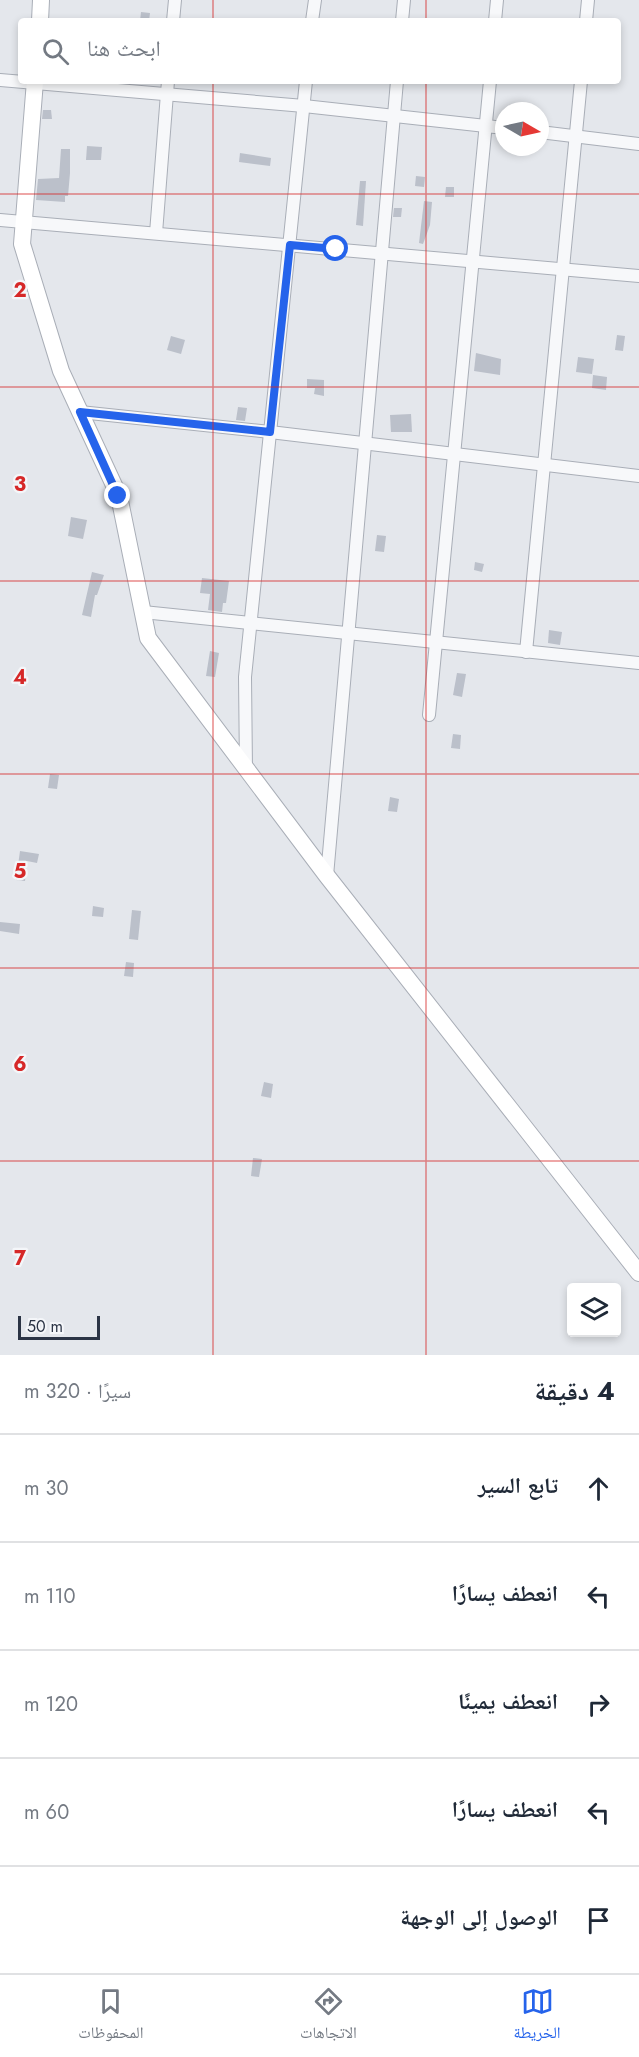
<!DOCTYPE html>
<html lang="ar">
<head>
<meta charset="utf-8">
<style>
  :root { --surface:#fff; --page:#f2f2f3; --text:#1f2937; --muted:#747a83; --line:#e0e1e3; --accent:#2563eb }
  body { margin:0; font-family:Jost,"Noto Naskh Arabic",sans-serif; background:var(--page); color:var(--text); direction:rtl }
  .controls { position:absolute; right:18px; bottom:18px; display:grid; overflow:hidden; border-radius:6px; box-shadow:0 3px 9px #0003 }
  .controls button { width:54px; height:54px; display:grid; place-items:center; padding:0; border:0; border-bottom:2px solid var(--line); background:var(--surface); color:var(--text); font:30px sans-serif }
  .compass { position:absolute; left:495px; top:102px; width:54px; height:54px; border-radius:50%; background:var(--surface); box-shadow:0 3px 9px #0003; rotate:99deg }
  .scale { position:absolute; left:18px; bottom:15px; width:82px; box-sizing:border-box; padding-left:6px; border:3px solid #2b3445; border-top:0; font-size:16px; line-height:21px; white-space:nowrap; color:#2b3445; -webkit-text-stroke:4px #f4f6f9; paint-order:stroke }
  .stop { position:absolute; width:18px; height:18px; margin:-14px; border:4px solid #2563eb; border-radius:50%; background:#fff }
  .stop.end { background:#2563eb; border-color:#fff; box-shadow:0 2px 6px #0008 }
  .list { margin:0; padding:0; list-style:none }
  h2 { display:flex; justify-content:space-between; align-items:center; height:78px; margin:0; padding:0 24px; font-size:26px }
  h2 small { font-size:20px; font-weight:400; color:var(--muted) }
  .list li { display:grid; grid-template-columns:39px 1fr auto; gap:18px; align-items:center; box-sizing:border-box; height:108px; padding:0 24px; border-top:2px solid var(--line) }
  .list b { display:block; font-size:22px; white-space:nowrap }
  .list em { font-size:20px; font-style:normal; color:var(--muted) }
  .icon { flex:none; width:33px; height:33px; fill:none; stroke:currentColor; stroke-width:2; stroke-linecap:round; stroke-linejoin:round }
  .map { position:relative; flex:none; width:639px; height:1355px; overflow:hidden; direction:ltr }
  .search { position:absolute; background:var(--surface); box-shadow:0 3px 9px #0003; left:18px; right:18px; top:18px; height:66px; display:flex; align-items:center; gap:15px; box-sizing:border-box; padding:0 21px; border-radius:6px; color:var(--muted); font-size:22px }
  .sheet { height:618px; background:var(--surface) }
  nav { display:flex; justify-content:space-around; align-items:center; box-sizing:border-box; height:84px; border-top:2px solid var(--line); background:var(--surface); font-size:16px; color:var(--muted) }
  nav a { display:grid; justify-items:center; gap:3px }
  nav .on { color:var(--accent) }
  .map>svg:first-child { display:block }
</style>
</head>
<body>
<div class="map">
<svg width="639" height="1355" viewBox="0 0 639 1355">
  <rect width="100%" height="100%" fill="#e4e7ec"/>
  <g fill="#bbc0ca">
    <polygon points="141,12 150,13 149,21 140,21"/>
    <polygon points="43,110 51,110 52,119 42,119"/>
    <polygon points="87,146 102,147 101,160 86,160"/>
    <polygon points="61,149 70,149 70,173 68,196 65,196 65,202 36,200 38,179 59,178"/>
    <polygon points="240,153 271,158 270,166 239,162"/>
    <polygon points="416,176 425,177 424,187 415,186"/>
    <polygon points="360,181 366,181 363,226 356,225"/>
    <polygon points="446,187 454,187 454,197 445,197"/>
    <polygon points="424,201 432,202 430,225 423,244 419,243"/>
    <polygon points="394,208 402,208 401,217 393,217"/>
    <polygon points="617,335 625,336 623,351 615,350"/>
    <polygon points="171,336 185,340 181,354 167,350"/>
    <polygon points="476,353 501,359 500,375 474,371"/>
    <polygon points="578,357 594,359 592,374 576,372"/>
    <polygon points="593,375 607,377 606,390 592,388"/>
    <polygon points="307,379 324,380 324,396 314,394 315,388 307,388"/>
    <polygon points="238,407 247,408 245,421 236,420"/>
    <polygon points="411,414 412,432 391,432 390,415"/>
    <polygon points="71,517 87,520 83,539 68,536"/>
    <polygon points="377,535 386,536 384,552 375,551"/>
    <polygon points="475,562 484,564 482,572 474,570"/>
    <polygon points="92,572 104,575 97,595 95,595 91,617 82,615"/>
    <polygon points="202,578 229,581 226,603 223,603 222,612 208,610 210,594 200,593"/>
    <polygon points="549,630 562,632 560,645 548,643"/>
    <polygon points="210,651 219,653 215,677 206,676"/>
    <polygon points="457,673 466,674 462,697 453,695"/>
    <polygon points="453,734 461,735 460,749 451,748"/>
    <polygon points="50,774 59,775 57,789 48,788"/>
    <polygon points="390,797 399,799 397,812 388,811"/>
    <polygon points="20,851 39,854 37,863 27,861 25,881 16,880"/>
    <polygon points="93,906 104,908 103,917 92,916"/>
    <polygon points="132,910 141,911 138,940 129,939"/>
    <polygon points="0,922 20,924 19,934 0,931"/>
    <polygon points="126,962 134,963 133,977 124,976"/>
    <polygon points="264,1082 273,1084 271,1098 261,1096"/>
    <polygon points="253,1158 262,1159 259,1177 251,1176"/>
  </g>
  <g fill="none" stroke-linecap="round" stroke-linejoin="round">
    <defs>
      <g id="street">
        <polyline points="173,21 175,0"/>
        <polyline points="312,21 315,0"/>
        <polyline points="402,21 404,0"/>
        <polyline points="495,21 497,0"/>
        <polyline points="586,21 588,0"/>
        <polyline points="0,80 304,106 504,128"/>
        <polyline points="540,132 639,144"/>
        <polyline points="0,220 639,276"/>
        <polyline points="156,233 168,81"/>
        <polyline points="80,412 270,432 639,476"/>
        <polyline points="143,612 639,663"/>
        <polyline points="526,652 581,81"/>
        <polyline points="429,715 490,81"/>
        <polyline points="246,769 245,677 306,81"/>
        <polyline points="327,876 397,81"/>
      </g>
      <g id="secondary">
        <polyline points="40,21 41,0"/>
        <polyline points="35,81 22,244 61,371 119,496 148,638 327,876 639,1273"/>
      </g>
    </defs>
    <use href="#street" stroke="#a9aeb7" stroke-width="14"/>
    <use href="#secondary" stroke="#a9aeb7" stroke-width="18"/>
    <use href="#street" stroke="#f7f8fa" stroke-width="12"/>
    <use href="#secondary" stroke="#fff" stroke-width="16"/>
  </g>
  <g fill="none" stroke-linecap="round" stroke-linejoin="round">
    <polyline stroke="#2563eb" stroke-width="8" points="118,496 80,412 270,432 290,245 336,249"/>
  </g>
  <path fill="none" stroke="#d62828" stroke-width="1.5" stroke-opacity="0.55" d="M213,0V21M426,0V21M213,81V1355M426,81V1355M0,194H639M0,387H639M0,581H639M0,774H639M0,968H639M0,1161H639"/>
  <g font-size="20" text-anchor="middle" font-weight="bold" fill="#d62828" stroke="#f4f6f9" stroke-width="4.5" stroke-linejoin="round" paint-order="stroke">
    <text x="20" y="297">2</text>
    <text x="20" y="491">3</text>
    <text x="20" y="684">4</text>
    <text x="20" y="878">5</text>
    <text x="20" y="1071">6</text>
    <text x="20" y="1265">7</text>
  </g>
</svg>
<div class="controls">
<button><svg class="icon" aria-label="layers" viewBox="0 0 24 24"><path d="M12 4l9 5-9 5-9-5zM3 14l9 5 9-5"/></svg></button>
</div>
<svg class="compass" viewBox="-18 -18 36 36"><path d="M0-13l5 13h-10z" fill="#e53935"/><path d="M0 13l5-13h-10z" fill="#747a83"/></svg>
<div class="scale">50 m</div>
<div class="stop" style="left:336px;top:249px"></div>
<div class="stop end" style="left:118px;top:496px"></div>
<div class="search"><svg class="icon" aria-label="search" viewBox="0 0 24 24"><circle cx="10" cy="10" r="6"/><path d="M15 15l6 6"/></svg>ابحث هنا</div>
</div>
<section class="sheet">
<h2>4 دقيقة<small>سيرًا · 320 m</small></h2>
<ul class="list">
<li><svg class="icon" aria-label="ahead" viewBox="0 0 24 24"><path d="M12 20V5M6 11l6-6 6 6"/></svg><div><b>تابع السير</b></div><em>30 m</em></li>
<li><svg class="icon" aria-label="left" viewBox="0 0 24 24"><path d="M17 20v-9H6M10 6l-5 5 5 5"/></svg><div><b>انعطف يسارًا</b></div><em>110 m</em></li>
<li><svg class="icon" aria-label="right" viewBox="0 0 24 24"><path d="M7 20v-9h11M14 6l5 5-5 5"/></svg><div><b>انعطف يمينًا</b></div><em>120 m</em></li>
<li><svg class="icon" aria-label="left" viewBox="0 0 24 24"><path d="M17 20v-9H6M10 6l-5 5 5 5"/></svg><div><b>انعطف يسارًا</b></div><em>60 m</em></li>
<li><svg class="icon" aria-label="arrive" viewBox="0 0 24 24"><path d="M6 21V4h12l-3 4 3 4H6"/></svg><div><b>الوصول إلى الوجهة</b></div></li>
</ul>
</section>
<nav>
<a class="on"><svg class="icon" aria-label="map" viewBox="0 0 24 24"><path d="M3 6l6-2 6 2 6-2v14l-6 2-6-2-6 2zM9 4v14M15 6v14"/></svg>الخريطة</a>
<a><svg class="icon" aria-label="directions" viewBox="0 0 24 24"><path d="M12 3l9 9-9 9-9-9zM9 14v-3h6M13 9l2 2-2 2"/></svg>الاتجاهات</a>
<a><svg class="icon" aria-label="saved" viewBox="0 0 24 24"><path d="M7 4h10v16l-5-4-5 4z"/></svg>المحفوظات</a>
</nav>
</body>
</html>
